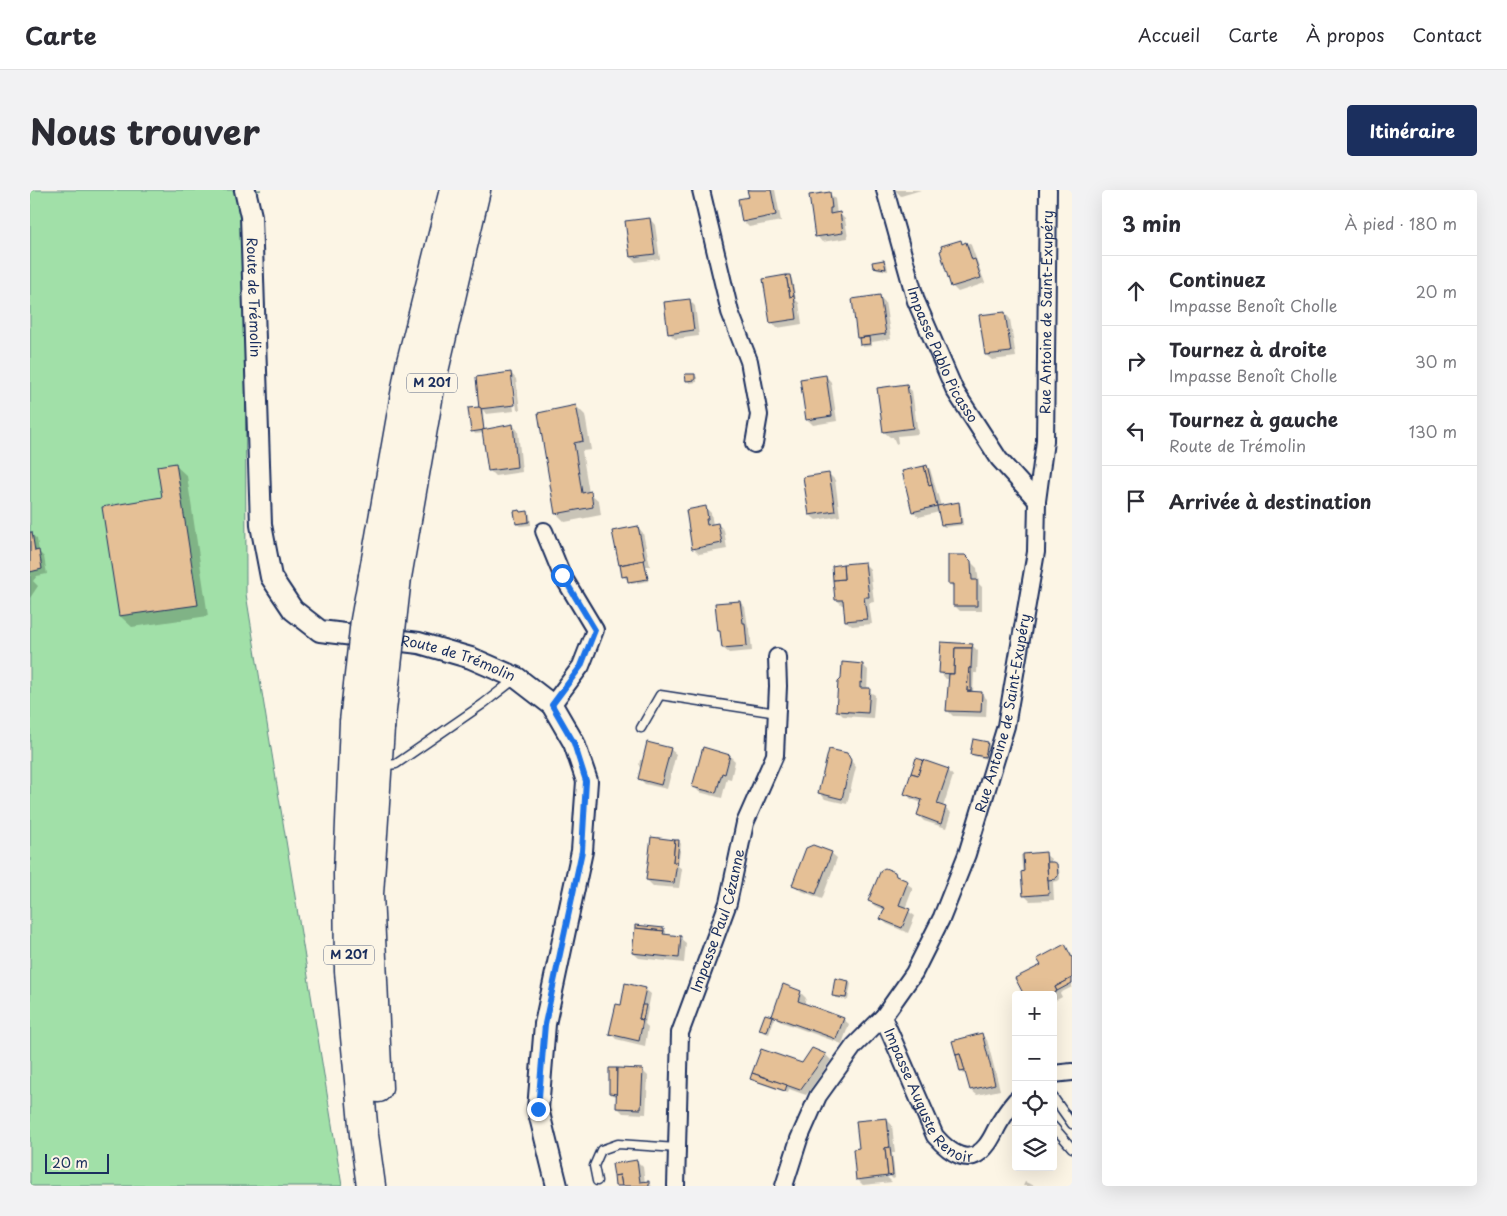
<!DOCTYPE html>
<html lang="fr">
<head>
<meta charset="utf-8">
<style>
  :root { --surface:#fff; --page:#f2f2f3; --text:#2b2b33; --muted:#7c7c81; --line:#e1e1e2; --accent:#1b2f5e }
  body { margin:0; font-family:"Playpen Sans",sans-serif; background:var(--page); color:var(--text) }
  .controls { position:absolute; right:15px; bottom:15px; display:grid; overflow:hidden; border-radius:5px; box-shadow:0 5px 20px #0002 }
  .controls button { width:45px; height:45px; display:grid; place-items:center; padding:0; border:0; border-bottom:1px solid var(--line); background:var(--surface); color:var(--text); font:25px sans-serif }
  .scale { position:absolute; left:15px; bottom:12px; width:64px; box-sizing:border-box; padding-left:5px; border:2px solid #1b2f5e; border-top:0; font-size:14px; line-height:18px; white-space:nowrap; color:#1b2f5e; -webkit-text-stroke:4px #fcf5e5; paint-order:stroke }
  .stop { position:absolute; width:15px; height:15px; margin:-11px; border:4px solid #1a73e8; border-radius:50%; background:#fff }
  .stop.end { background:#1a73e8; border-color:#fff; box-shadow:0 1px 5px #0008 }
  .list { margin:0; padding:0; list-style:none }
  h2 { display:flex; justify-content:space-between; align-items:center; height:65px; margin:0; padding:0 20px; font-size:21px }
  h2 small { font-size:16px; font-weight:400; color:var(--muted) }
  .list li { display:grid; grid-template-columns:32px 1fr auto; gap:15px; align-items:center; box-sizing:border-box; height:70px; padding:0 20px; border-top:1px solid var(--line) }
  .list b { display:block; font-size:19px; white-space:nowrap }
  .list p { margin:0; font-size:16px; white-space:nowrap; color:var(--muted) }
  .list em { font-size:16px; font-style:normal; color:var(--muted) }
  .icon { flex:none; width:28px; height:28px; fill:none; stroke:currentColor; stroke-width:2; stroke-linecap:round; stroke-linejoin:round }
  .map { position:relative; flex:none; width:1042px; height:996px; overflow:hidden; border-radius:5px }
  header { display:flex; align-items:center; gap:30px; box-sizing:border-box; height:70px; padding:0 25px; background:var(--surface); border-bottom:1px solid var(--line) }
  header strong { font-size:24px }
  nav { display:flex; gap:28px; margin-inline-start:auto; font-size:18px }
  .intro { display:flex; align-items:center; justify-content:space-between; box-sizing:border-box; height:120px; padding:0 30px }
  h1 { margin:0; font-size:35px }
  .button { padding:12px 22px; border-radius:5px; background:var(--accent); color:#fff; font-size:18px; font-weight:700 }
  main { display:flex; gap:30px; padding:0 30px }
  aside { flex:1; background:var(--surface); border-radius:5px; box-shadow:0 5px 20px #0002 }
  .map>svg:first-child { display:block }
</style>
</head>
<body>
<header>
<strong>Carte</strong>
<nav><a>Accueil</a><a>Carte</a><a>À propos</a><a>Contact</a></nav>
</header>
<div class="intro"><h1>Nous trouver</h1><a class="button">Itinéraire</a></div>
<main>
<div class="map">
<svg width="1042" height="996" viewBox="0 0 1042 996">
  <rect width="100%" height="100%" fill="#fcf5e5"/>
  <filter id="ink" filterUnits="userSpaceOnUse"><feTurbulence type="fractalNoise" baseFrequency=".02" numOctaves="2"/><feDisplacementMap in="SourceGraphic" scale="10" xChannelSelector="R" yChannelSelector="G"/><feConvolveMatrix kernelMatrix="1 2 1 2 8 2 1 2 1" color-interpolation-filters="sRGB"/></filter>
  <g filter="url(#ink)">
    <polygon fill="#a1e0a8" stroke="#5e8883" points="0,0 231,0 215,4 216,404 312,996 0,996"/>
    <g fill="#0003">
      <polygon points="718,0 745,0 751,31 719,37 714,32 709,10 720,8"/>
      <polygon points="865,0 891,0 871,6"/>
      <polygon points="799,3 805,9 807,24 810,24 815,29 818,48 792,52 787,46"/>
      <polygon points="620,29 625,35 630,69 606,72 601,67"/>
      <polygon points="931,51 934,55 939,53 941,55 955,93 928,102 922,96"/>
      <polygon points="854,71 857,74 858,81 847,79 844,77"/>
      <polygon points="760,86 762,89 766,110 769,113 772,134 747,138 742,132"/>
      <polygon points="849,106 855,112 861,149 842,152 842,156 833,157 828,147"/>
      <polygon points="659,110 665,116 669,146 645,149 639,143"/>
      <polygon points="975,123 980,129 986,167 962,170 956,165"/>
      <polygon points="481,183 486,189 490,220 487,220 483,188 480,188 484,221 456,224 453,220 454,241 483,235 488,241 492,282 465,286 459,280 454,243 445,244 443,241 451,220 447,188"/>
      <polygon points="664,185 667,187 667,192 660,193 657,191"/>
      <polygon points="796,186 801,192 807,231 783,235 777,229"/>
      <polygon points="876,196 882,201 888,244 867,246 868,253 866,254 863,247 860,247 854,242"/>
      <polygon points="546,216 555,225 561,260 552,261 559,303 560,303 569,311 571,325 535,332 526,323"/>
      <polygon points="145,275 157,286 178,426 102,437 90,426 74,318 133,308"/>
      <polygon points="897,277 900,279 911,316 929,313 931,316 933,335 914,337 912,334 909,322 889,327 883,322"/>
      <polygon points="799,284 805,290 810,326 786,330 780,325"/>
      <polygon points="675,317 681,323 683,335 688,334 694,340 697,359 669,364 663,358"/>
      <polygon points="486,322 497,322 500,324 501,335 490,336 487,334"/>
      <polygon points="608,337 613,343 620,376 616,376 619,391 601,394 598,389 596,389 593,386 590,374"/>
      <polygon points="0,343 7,349 9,362 14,367 17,384 7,386 3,391 8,396 0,408"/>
      <polygon points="935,366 947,378 949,394 952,397 952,421 930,421 924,415 924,398 919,393"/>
      <polygon points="834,373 840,379 844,412 839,413 842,434 822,436 816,431 814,415 812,415 807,410"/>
      <polygon points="710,412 715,417 718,437 720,440 722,461 699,463 693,458 692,443 689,440"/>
      <polygon points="942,455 948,461 947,483 944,483 943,503 951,503 957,509 956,527 923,526 917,520 920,489 916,489 911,483"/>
      <polygon points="833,475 838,480 837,500 845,505 843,528 813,526 807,520"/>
      <polygon points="958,553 960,556 957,569 944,566 941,563"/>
      <polygon points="640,559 646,564 637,599 615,594 609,588 611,578 609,576 610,570 613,570"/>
      <polygon points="816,564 826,577 817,614 795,609 790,603"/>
      <polygon points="700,566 705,571 701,589 697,588 692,608 669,602 664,596"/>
      <polygon points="918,580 923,586 913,617 921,623 916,638 894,631 888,625 892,613 881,609 876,603"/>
      <polygon points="649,651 651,654 648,676 652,679 649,698 623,696 617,690"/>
      <polygon points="801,663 807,668 792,709 769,700 764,694"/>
      <polygon points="1015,664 1021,669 1021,673 1029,678 1030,689 1028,691 1023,692 1024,710 1000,711 994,705 991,665"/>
      <polygon points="864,684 883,698 875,719 885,726 878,743 857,734 852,729 855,720 845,716 840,711"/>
      <polygon points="633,739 636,741 636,745 650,748 656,753 654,773 609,768 603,763"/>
      <polygon points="1034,756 1042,765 1042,797 1030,803 1032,807 1023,812 1023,805 995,805 1012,775"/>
      <polygon points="819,792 821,794 818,810 806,808 803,805"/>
      <polygon points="754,796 770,802 776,808 774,815 813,829 819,834 812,854 749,831 745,827 739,844 733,842 730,839 736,825 743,828"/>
      <polygon points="615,799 621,804 615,834 618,837 615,856 586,849 581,844 592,817"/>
      <polygon points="951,844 957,850 970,900 947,905 941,900 937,884 934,884 931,882"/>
      <polygon points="796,865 801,870 776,905 759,899 758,903 724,891 721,888 772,875"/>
      <polygon points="612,880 618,886 616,924 593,923 587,917 588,906 582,905 580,903"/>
      <polygon points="856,929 862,935 865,963 862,963 865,988 863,989 854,981 853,983 862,992 833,995 827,989 830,959"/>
      <polygon points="607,971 613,977 615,993 618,992 622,996 586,996"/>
      <polygon points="995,992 1005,996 993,996"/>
    </g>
    <g fill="#e5c096" stroke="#1b2f5e">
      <polygon points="717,0 741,0 746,25 712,32 708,9 719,7"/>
      <polygon points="800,2 802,18 800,18 800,24 810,22 813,43 785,47 779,5"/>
      <polygon points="620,28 625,64 600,67 595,31"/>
      <polygon points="931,50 932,54 936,52 942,70 945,69 951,88 921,97 910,61 912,60 911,56"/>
      <polygon points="854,70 856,79 843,77 842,72"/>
      <polygon points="756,85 760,85 764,106 760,107"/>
      <polygon points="756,85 760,107 764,106 767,129 740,133 733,89"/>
      <polygon points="850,105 856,144 827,148 822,109"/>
      <polygon points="660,109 664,140 638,144 634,112"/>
      <polygon points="975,122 981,162 955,165 949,125"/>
      <polygon points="839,147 840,154 830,155 829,148"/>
      <polygon points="481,182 485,215 449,219 446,187"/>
      <polygon points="655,184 665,184 665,190 656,191"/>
      <polygon points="796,185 802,226 776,230 770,189"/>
      <polygon points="877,194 883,238 853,242 847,198"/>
      <polygon points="546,215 553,251 544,253 552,303 561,301 563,317 525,324 508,223"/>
      <polygon points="449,217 451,218 454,240 441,242 438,218"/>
      <polygon points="483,234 487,277 458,281 452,240"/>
      <polygon points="146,273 168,415 89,426 72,317 132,307 127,276"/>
      <polygon points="897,275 902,295 899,296 894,276"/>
      <polygon points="894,276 899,296 902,295 907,316 882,322 872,281"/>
      <polygon points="799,283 805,321 779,325 773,287"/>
      <polygon points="929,312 931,333 911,335 907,316"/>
      <polygon points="676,316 678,329 676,329 677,335 688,333 692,353 662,359 656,320"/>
      <polygon points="490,320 491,322 498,321 499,332 486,334 484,321"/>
      <polygon points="608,336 615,370 589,375 582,341"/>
      <polygon points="0,342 2,342 5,361 9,360 12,379 0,382"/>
      <polygon points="918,365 935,365 941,371 942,390 947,390 947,416 923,416 923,394 918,394"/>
      <polygon points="614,370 618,389 598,392 597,386 592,387 590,375"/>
      <polygon points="835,372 839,407 834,407 837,429 815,431 813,410 805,410 803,390 814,389 813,374"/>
      <polygon points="813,374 814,389 803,390 802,376"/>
      <polygon points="710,411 713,433 715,433 717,456 692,458 690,441 688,441 685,413"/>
      <polygon points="911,452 943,454 942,458 925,458 924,484 909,483"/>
      <polygon points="925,458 942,458 941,478 939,478 937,501 952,502 951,522 916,521 919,484 924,484"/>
      <polygon points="812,472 833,474 832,493 830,492 830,498 840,498 838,523 806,521 808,492 811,489"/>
      <polygon points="939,478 941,478 941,501 937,501"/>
      <polygon points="943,549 958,552 955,567 940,564"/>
      <polygon points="617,552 641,558 631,595 608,589"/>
      <polygon points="673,557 700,565 695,584 692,583 686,603 662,597"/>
      <polygon points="799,559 817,563 821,570 812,609 788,603"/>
      <polygon points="886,568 893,570 888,585 881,583"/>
      <polygon points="893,570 919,579 907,614 916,617 911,634 887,625 892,610 874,604 881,583 888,585"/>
      <polygon points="621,647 645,650 643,672 647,672 644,693 616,690"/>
      <polygon points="645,650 649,650 647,672 643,672"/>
      <polygon points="783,655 802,662 786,704 762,695 776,658"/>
      <polygon points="1016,662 1019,704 993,706 991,682 994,681 993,664"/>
      <polygon points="1017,672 1023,672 1027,674 1028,686 1025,689 1018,690"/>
      <polygon points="855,678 865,682 866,686 878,691 869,715 880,719 872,738 850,729 855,718 838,711 851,680"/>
      <polygon points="605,735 634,738 634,741 605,738"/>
      <polygon points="605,738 634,741 633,744 651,746 649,768 602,763"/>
      <polygon points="1035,754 1042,768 1042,788 1025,797 1027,801 1021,805 994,805 985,788 1011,775 1007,769"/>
      <polygon points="805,788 819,791 816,808 802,806"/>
      <polygon points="1042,788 1042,793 1027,801 1025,797"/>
      <polygon points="595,793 616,798 609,829 613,830 609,851 579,844 586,814 591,815"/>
      <polygon points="753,794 771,801 768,811 814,828 806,849 742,826"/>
      <polygon points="612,815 616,815 613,830 609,829"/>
      <polygon points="735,824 742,826 737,842 729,840"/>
      <polygon points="952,843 965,894 940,900 930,864 926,865 922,851"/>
      <polygon points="782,858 796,864 770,900 722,883 731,859 772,873"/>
      <polygon points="930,864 935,881 930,882 926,865"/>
      <polygon points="579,878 587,878 587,904 579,903"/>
      <polygon points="587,878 613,879 611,919 586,918"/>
      <polygon points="722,883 757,895 755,901 720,889"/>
      <polygon points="857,928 860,957 855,958 858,986 826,990 823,959 829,958 826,931"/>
      <polygon points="860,957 863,985 858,986 855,958"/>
      <polygon points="607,970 610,992 619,991 619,996 592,996 590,985 584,986 582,974"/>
      <polygon points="590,985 592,996 585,996 584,986"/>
    </g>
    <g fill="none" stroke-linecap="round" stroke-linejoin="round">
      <defs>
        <g id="service">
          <polyline points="611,538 630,505 747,523"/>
          <polyline points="351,576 366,574 453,514 485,489"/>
          <polyline points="1023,907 1042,934"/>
          <polyline points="1023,936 1042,958"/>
          <polyline points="567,991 564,976 571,960 588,954 647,958"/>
        </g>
        <g id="minor">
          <polyline points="671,0 700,122 719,171 729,225 724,254"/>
          <path id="s1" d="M855,0L886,111L925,201L969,269L1007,311"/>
          <polyline points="514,341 532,385 565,440 551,476 522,515"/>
          <path id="s2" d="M853,827L905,946C919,962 939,978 956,956C963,948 966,937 972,929C976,922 981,916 986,910"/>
          <polyline points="1023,884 1042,882"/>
          <path id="s3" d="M646,996L650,843L698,713L715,633L745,565L748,496L747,467"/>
          <path id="s4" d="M754,996L769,949L788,906L824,856L853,827L884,783L912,727L937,664L976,536L1006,362L1007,311L1015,251L1018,0"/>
        </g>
        <g id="tertiary">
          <path id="s5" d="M215,0L221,26L231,335L241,387L263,420L290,441L389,453L441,468L487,488L522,515L544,553L557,591L552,661L515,834L508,919L527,996"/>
        </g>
        <g id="trunk">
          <polyline points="343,386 380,176 424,0"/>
          <polyline points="367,387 400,198 446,0"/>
          <polyline points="324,532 318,683 319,781 334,945 341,996"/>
          <polyline points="348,898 339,704 350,538"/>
        </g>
      </defs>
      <use href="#service" stroke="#1b2f5e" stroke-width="11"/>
      <use href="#minor" stroke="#1b2f5e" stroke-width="20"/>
      <use href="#tertiary" stroke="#1b2f5e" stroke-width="24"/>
      <use href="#trunk" stroke="#1b2f5e" stroke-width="31"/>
      <use href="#service" stroke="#fcf5e5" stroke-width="8"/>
      <use href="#minor" stroke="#fcf5e5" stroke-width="16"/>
      <use href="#tertiary" stroke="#fcf5e5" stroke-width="20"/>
      <use href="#trunk" stroke="#fcf5e5" stroke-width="28"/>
      <defs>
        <g id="trunk-bridge">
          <polyline points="324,532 335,430 343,386"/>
          <polyline points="350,538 367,387"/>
        </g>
      </defs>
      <use href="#trunk-bridge" stroke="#1b2f5e" stroke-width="31" stroke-linecap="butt"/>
      <use href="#trunk-bridge" stroke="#fcf5e5" stroke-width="28"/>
    </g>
  </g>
  <g fill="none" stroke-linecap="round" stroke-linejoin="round" filter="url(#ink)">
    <polyline stroke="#1a73e8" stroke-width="6" points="508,919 515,834 552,661 556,591 544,553 522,515 551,476 565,440 532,385"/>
  </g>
  <g text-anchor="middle" stroke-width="4" stroke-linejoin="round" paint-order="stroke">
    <g fill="#fcf5e5" stroke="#5e6a86" stroke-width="1">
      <rect x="377" y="183.5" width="50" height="19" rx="4"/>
      <rect x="294" y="755.5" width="50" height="19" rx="4"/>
    </g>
    <g font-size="12" font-weight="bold" fill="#1b2f5e">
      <text x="402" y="197">M 201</text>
      <text x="319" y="769">M 201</text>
    </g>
    <g font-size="14" fill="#1b2f5e" stroke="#fcf5e5">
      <text dy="5" stroke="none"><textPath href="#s5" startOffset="108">Route de Trémolin</textPath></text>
      <text dy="5" stroke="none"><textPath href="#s4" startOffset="934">Rue Antoine de Saint-Exupéry</textPath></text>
      <text dy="5" stroke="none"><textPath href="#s1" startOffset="175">Impasse Pablo Picasso</textPath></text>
      <text dy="5" stroke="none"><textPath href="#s5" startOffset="604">Route de Trémolin</textPath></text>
      <text dy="5" stroke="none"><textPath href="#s4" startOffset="529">Rue Antoine de Saint-Exupéry</textPath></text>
      <text dy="5" stroke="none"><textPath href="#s3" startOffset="272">Impasse Paul Cézanne</textPath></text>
      <text dy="5" stroke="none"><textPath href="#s2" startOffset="94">Impasse Auguste Renoir</textPath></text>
    </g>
  </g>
</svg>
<div class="controls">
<button>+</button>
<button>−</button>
<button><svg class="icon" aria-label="locate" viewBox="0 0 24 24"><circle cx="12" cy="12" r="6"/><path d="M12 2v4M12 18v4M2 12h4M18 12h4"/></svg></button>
<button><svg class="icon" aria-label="layers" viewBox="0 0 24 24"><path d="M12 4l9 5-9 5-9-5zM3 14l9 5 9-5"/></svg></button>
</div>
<div class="scale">20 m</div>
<div class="stop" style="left:532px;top:385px"></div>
<div class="stop end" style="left:508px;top:919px"></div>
</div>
<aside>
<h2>3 min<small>À pied · 180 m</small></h2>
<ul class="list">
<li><svg class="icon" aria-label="ahead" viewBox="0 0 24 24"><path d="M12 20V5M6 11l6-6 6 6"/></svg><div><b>Continuez</b><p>Impasse Benoît Cholle</p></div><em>20 m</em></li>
<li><svg class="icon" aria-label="right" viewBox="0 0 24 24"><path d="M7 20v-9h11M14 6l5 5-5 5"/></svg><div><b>Tournez à droite</b><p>Impasse Benoît Cholle</p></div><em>30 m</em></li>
<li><svg class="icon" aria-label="left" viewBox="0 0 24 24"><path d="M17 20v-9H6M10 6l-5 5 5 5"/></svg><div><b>Tournez à gauche</b><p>Route de Trémolin</p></div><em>130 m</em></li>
<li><svg class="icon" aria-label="arrive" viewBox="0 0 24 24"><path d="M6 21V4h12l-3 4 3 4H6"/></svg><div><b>Arrivée à destination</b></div></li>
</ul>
</aside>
</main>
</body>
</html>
